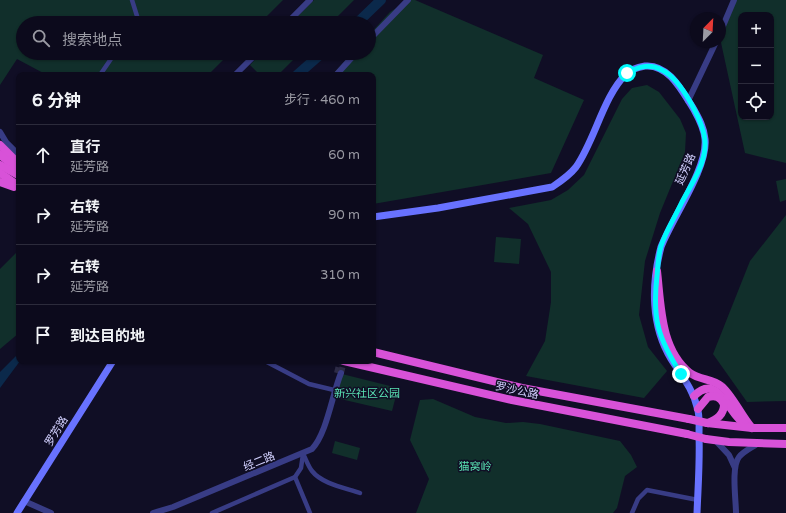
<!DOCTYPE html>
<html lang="zh">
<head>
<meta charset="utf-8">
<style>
  :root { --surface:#0c0a1c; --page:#1a1829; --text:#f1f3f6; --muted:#9a9aa3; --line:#2c2b3b }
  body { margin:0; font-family:"Varela Round","Noto Sans SC",sans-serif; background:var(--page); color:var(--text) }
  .controls { position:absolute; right:12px; top:12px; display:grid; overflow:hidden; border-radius:8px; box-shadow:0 1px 3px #0004 }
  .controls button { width:36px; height:36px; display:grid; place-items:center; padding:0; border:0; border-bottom:1px solid var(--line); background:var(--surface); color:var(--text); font:20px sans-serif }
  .compass { position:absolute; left:690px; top:12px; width:36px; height:36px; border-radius:50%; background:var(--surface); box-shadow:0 1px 3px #0004; rotate:24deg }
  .stop { position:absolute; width:12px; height:12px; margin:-9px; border:3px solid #00fafc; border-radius:50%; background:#fff }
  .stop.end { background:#00fafc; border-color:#fff; box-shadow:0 1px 4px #0008 }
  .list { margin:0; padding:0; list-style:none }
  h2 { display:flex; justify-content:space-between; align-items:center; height:52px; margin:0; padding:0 16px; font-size:17px }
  h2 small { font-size:13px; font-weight:400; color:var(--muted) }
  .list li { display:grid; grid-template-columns:26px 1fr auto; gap:12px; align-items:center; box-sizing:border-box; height:60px; padding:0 16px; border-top:1px solid var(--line) }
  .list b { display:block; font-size:15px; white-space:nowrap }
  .list p { margin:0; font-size:13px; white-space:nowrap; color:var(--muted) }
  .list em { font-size:13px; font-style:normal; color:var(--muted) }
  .icon { flex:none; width:22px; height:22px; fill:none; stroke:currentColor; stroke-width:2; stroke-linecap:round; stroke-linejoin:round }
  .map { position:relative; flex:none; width:786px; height:513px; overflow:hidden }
  .search { position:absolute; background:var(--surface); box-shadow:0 1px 3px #0004; left:16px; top:16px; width:360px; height:44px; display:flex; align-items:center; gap:10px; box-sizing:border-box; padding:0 14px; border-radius:22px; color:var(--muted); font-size:15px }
  .panel { position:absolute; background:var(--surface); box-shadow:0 1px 3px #0004; left:16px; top:72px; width:360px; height:292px; border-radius:8px }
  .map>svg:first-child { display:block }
</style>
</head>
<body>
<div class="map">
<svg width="786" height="513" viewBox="0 0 786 513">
  <rect width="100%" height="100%" fill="#100e25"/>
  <g fill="#112f2b" fill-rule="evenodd">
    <polygon points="0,0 283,0 260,23 23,23 23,53 230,53 208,75 47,75 17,59 0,85"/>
    <polygon points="314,0 354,0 331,23 291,23"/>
    <polygon points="409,0 415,0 543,55 534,78 584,100 551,173 373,204 373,75 332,75 352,53 369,53 369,35 390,12"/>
    <path d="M736,0H786V163L745,153L720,38ZM741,15H771V117H741Z"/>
    <polygon points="261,53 300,53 278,75 260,75 250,65"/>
    <polygon points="647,85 659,92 680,119 686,133 685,152 660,213 645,261 639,315 648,347 667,371 644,398 526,376 545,341 551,302 551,272 528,224 509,208 551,200 568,190 584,175 622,99 632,88"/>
    <polygon points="786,179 786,200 780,202 776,181"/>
    <polygon points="786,215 786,401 747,402 713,354 750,261"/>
    <polygon points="496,237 521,239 519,264 494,262"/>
    <polygon points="19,250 19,333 0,349 0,269"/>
    <polygon points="342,374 398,388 392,411 336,398"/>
    <polygon points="433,399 475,417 506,423 523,422 540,424 620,441 631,455 637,467 625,476 617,508 613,513 416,513 429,479 410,440 420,400"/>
    <polygon points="335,441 360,448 357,460 332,453"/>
  </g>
  <polygon fill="#0b294b" points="19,353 19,361 20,361 0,388 0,372"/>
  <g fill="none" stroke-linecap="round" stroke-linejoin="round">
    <g stroke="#0b294b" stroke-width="10">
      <polyline points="357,23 381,0"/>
      <polyline points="297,75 322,53"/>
    </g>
    <g stroke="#2d2b46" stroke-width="6" stroke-dasharray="6 3" stroke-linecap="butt">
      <polyline points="337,373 340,361"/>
      <polyline points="341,373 344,361"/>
    </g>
    <g stroke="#383c85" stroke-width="4.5">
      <polyline points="132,0 137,16 134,23"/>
      <polyline points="100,75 115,53"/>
      <polyline points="265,361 309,384 334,390"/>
      <path d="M303,454C306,459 308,466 312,471C322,484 346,488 360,493"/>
      <polyline points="295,477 310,513"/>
      <polyline points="212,513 295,477 301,468 303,454"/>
      <polyline points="632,513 638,499 647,490 698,500"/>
    </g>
    <g stroke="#383c85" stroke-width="6">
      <polyline points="287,23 310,0"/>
      <polyline points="720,33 734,0"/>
      <polyline points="369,40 408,0"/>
      <polyline points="235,75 257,53"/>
      <polyline points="336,75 356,53"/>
      <polyline points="688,101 716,42"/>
      <polyline points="0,132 6,142 19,155"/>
      <polyline points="715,440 729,455 735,468"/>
      <polyline points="24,501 51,513"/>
      <path d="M153,513L173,507L312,449C327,433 332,395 341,373"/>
      <path d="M736,513C736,500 731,467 739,457C744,451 751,448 757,444"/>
    </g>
    <g stroke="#6872ff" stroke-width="7">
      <path d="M373,217L438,208L552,187C561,181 569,176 576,167C595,140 603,97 626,74C631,69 639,67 645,66C669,64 682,91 693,108C698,117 704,127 705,139C708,168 672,218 661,247C651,285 651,326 671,359C681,375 693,389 697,407C700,415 699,425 699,434C700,461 698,487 697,513"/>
      <polyline points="17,513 113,361"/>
    </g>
    <g stroke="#d852d8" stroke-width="8">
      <polyline points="0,145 19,164"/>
      <polyline points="0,155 19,170"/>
      <polyline points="0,165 18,175"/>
      <polyline points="0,173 19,186"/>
      <polyline points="0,182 14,187"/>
      <path d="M657,271C661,305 660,349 690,373C700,380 713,379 721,386C731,393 742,417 752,428"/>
      <polyline points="373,352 522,388 689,419"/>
      <polyline points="344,361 512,400 687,434"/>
      <path d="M694,396C719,371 729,417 746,425"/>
      <path d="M698,409L708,397C716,395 720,397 724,404C724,415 717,419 708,423"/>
      <polyline points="707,423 752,428 786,428"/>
      <polyline points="706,439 729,442 786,444"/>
    </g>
    <g stroke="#d852d8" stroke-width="8">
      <polyline points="689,419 707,423"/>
      <polyline points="687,434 706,439"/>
    </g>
  </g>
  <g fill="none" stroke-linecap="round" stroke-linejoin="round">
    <path stroke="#00fafc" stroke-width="5" d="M627,73C638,67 649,63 662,70C681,79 707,126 705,147C704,166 691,185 682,202C675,217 666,231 661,246C658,256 658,266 657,276C652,319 658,338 681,374"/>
  </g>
  <g text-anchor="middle" stroke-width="3" stroke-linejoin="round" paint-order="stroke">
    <g font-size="11" fill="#d3d1ff" stroke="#100e25">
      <text transform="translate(685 169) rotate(-66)" y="4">延芳路</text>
      <text transform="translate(517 390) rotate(12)" y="4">罗沙公路</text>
      <text transform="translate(56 431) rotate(-58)" y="4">罗芳路</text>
      <text transform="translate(259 461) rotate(-22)" y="4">经二路</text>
    </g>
    <g font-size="11" fill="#5ae3b4" stroke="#100e25">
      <text x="367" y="397">新兴社区公园</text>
      <text x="475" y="470">猫窝岭</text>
    </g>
  </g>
</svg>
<div class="controls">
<button>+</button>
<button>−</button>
<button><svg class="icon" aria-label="locate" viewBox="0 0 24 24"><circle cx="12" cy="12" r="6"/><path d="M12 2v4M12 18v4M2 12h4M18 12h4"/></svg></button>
</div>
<svg class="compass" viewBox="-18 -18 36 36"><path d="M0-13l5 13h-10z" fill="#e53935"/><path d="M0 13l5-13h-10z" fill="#9a9aa3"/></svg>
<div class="stop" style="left:627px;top:73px"></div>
<div class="stop end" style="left:681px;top:374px"></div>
<div class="search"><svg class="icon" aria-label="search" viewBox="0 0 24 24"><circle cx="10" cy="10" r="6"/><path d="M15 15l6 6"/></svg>搜索地点</div>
<section class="panel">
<h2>6 分钟<small>步行 · 460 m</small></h2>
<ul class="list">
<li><svg class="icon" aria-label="ahead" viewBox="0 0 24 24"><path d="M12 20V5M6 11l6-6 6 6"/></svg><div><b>直行</b><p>延芳路</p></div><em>60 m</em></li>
<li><svg class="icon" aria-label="right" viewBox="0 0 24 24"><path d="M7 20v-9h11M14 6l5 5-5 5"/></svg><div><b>右转</b><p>延芳路</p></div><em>90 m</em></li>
<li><svg class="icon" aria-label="right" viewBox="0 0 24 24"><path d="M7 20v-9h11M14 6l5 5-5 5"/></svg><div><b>右转</b><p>延芳路</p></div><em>310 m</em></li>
<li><svg class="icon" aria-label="arrive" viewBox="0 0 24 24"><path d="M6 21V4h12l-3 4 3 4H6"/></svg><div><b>到达目的地</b></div></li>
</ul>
</section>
</div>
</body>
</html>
